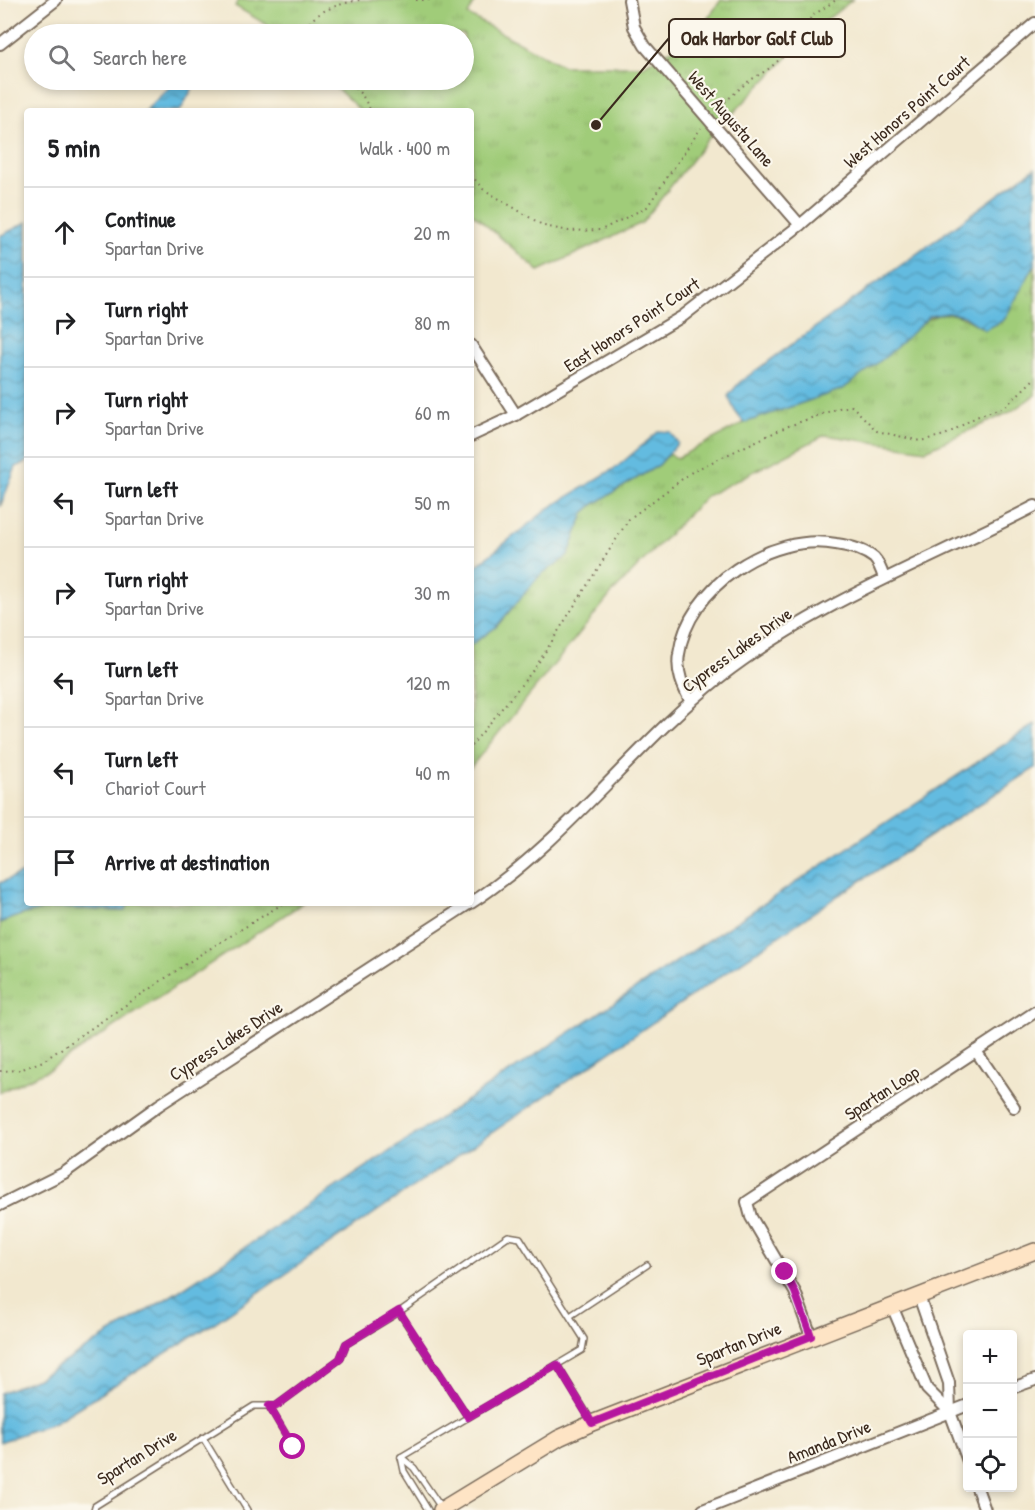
<!DOCTYPE html>
<html lang="en">
<head>
<meta charset="utf-8">
<style>
  :root { --surface:#fff; --page:#f6f6f6; --text:#202124; --muted:#757577; --line:#e0e0e0 }
  body { margin:0; font-family:"Patrick Hand",sans-serif; background:var(--page); color:var(--text) }
  .controls { position:absolute; right:18px; bottom:18px; display:grid; overflow:hidden; border-radius:6px; box-shadow:0 3px 9px #0003 }
  .controls button { width:54px; height:54px; display:grid; place-items:center; padding:0; border:0; border-bottom:2px solid var(--line); background:var(--surface); color:var(--text); font:30px sans-serif }
  .stop { position:absolute; width:18px; height:18px; margin:-14px; border:4px solid #b5179e; border-radius:50%; background:#fff }
  .stop.end { background:#b5179e; border-color:#fff; box-shadow:0 2px 6px #0008 }
  .list { margin:0; padding:0; list-style:none }
  h2 { display:flex; justify-content:space-between; align-items:center; height:78px; margin:0; padding:0 24px; font-size:26px }
  h2 small { font-size:20px; font-weight:400; color:var(--muted) }
  .list li { display:grid; grid-template-columns:39px 1fr auto; gap:18px; align-items:center; box-sizing:border-box; height:90px; padding:0 24px; border-top:2px solid var(--line) }
  .list b { display:block; font-size:22px; white-space:nowrap }
  .list p { margin:0; font-size:20px; white-space:nowrap; color:var(--muted) }
  .list em { font-size:20px; font-style:normal; color:var(--muted) }
  .icon { flex:none; width:33px; height:33px; fill:none; stroke:currentColor; stroke-width:2; stroke-linecap:round; stroke-linejoin:round }
  .map { position:relative; flex:none; width:1035px; height:1510px; overflow:hidden }
  .search { position:absolute; background:var(--surface); box-shadow:0 3px 9px #0003; left:24px; top:24px; width:450px; height:66px; display:flex; align-items:center; gap:15px; box-sizing:border-box; padding:0 21px; border-radius:33px; color:var(--muted); font-size:22px }
  .panel { position:absolute; background:var(--surface); box-shadow:0 3px 9px #0003; left:24px; top:108px; width:450px; height:798px; border-radius:6px }
  .map>svg:first-child { display:block }
</style>
</head>
<body>
<div class="map">
<svg width="1035" height="1510" viewBox="0 0 1035 1510">
  <defs>
    <pattern id="grass-tufts" width="24" height="20" patternUnits="userSpaceOnUse" patternTransform="scale(1.5)"><rect width="24" height="20" fill="#a0cc79"/><path d="M3 7l-1-3M5 7V3M7 7l1-3M15 17l-1-3M17 17v-4M19 17l1-3" fill="none" stroke="#8baf68"/></pattern>
    <pattern id="water-waves" width="16" height="10" patternUnits="userSpaceOnUse" patternTransform="scale(1.5)"><rect width="16" height="10" fill="#63bbe0"/><path d="M0 5q4-4 8 0t8 0" fill="none" stroke="#5398b5"/></pattern>
  </defs>
  <rect width="100%" height="100%" fill="#fbf7ec"/>
  <filter id="ink" filterUnits="userSpaceOnUse"><feTurbulence type="fractalNoise" baseFrequency=".0167" numOctaves="2"/><feDisplacementMap in="SourceGraphic" scale="12" xChannelSelector="R" yChannelSelector="G"/><feConvolveMatrix kernelMatrix="1 2 1 2 8 2 1 2 1" color-interpolation-filters="sRGB"/></filter>
  <filter id="wash" filterUnits="userSpaceOnUse"><feTurbulence type="fractalNoise" baseFrequency=".008" numOctaves="4" result="noise"/><feDisplacementMap in="SourceGraphic" scale="24" xChannelSelector="R" yChannelSelector="G"/><feGaussianBlur stdDeviation="1.35" result="paint"/><feColorMatrix in="noise" values="0 0 0 0 0 0 0 0 0 0 0 0 0 0 0 0 0 1.4 0 .05"/><feComposite in="paint" operator="in"/></filter>
  <g filter="url(#wash)">
    <rect width="100%" height="100%" fill="#f2e8cf"/>
    <g fill="url(#grass-tufts)" stroke="#6e7b4c" stroke-width="1.5">
      <polygon points="238,0 476,0 468,15 563,66 643,66 696,35 721,0 852,0 815,29 708,139 642,223 539,271 471,212 471,111 361,111 328,80 464,80 464,34 282,34 235,6"/>
      <path d="M1035,264V395L1010,412L926,450L825,435L706,496L612,593L471,767V645L496,627L540,575L568,556L584,513L594,504L659,465L669,454L677,458L744,423L781,409L912,330C941,307 955,310 985,330L1004,320Z"/>
      <path d="M130,903H303L50,1069L0,1092V923C49,901 73,910 124,911Z"/>
    </g>
    <g fill="url(#water-waves)" stroke="#4f727f" stroke-width="1.5">
      <polygon points="177,80 197,80 180,111 145,111"/>
      <polygon points="1035,168 1035,264 1004,320 985,330 964,316 948,313 930,316 888,355 843,389 744,423 735,411 728,396 740,382"/>
      <polygon points="27,222 27,462 16,467 0,507 0,236"/>
      <polygon points="659,431 670,432 678,443 659,465 594,504 584,513 568,556 540,575 496,627 471,645 471,570 549,508 617,467"/>
      <polygon points="1035,724 1035,768 839,895 214,1323 55,1422 0,1442 0,1393 40,1377 182,1289"/>
      <path d="M27,871V903H130L124,911C73,910 49,901 0,923V883Z"/>
    </g>
  </g>
  <g filter="url(#ink)">
    <g fill="none" stroke-linecap="round" stroke-linejoin="round">
      <defs>
        <g id="lane">
          <polyline points="399,1312 468,1417"/>
          <polyline points="570,1316 647,1265"/>
          <polyline points="557,1365 592,1422"/>
          <polyline points="269,1406 293,1447"/>
          <polyline points="203,1438 247,1510"/>
          <polyline points="401,1457 414,1468 442,1509"/>
          <polyline points="401,1457 404,1471 428,1510"/>
          <polyline points="94,1510 95,1506 254,1406 276,1406 340,1359 346,1344 399,1312 508,1236 520,1238 584,1339 582,1350 401,1457"/>
        </g>
        <g id="street">
          <polyline points="629,0 634,27 645,46 800,225"/>
          <polyline points="0,44 56,0"/>
          <polyline points="471,345 516,415"/>
          <polyline points="471,436 516,415 683,316 800,225 1035,23"/>
          <path d="M691,702C683,687 676,672 679,654C688,587 770,532 836,544C850,546 863,549 874,558C879,563 882,572 884,578"/>
          <path d="M471,903C566,841 632,747 720,677C815,603 929,561 1035,506"/>
          <polyline points="976,1051 1014,1107"/>
          <polyline points="0,1205 64,1173 159,1105 470,903"/>
          <polyline points="919,1296 949,1383 950,1412 968,1461"/>
          <polyline points="892,1306 927,1389 950,1412"/>
          <polyline points="811,1336 795,1292 751,1217 747,1202 1035,1012"/>
          <polyline points="1012,1388 1035,1380"/>
          <polyline points="977,1488 985,1510"/>
          <polyline points="703,1510 968,1405"/>
        </g>
        <polyline id="secondary" points="441,1510 559,1438 592,1423 1035,1251"/>
      </defs>
      <use href="#lane" stroke="#7b6c5c" stroke-width="8"/>
      <use href="#street" stroke="#7b6c5c" stroke-width="14"/>
      <use href="#secondary" stroke="#7b6c5c" stroke-width="18"/>
      <g stroke="#7b6c5c" stroke-width="2" stroke-dasharray="1.5 4.5" stroke-linecap="butt">
        <polyline points="416,0 440,0"/>
        <path d="M306,34C306,13 341,3 360,0"/>
        <polyline points="346,80 362,95 371,111"/>
        <polyline points="716,110 746,83 770,68 790,50 812,16 836,0"/>
        <polyline points="471,175 483,189 544,226 569,231 601,230 647,207 701,128"/>
        <polyline points="471,746 535,668 629,519 693,471 786,427 839,408 852,406 877,431 920,441 945,435 976,417 1006,406 1035,378"/>
        <polyline points="0,1071 20,1070 43,1061 198,956 284,903"/>
      </g>
      <use href="#lane" stroke="#fff" stroke-width="5"/>
      <use href="#street" stroke="#fff" stroke-width="10"/>
      <use href="#secondary" stroke="#fee4c5" stroke-width="15"/>
    </g>
  </g>
  <g fill="none" stroke-linecap="round" stroke-linejoin="round" filter="url(#ink)">
    <polyline stroke="#b5179e" stroke-width="8" points="293,1447 269,1406 276,1406 340,1359 346,1344 399,1311 468,1417 557,1365 592,1423 811,1336 795,1292 785,1272"/>
  </g>
  <g text-anchor="middle" stroke-width="4.5" stroke-linejoin="round" paint-order="stroke">
    <g font-size="18" fill="#3b2a1e" stroke="#fbf7ec">
      <text transform="translate(907 112) rotate(-41)" y="6">West Honors Point Court</text>
      <text transform="translate(731 119) rotate(49)" y="6">West Augusta Lane</text>
      <text transform="translate(632 325) rotate(-33)" y="6">East Honors Point Court</text>
      <text transform="translate(737 650) rotate(-36)" y="6">Cypress Lakes Drive</text>
      <text transform="translate(226 1041) rotate(-33)" y="6">Cypress Lakes Drive</text>
      <text transform="translate(882 1093) rotate(-33)" y="6">Spartan Loop</text>
      <text transform="translate(739 1344) rotate(-22)" y="6">Spartan Drive</text>
      <text transform="translate(829 1442) rotate(-22)" y="6">Amanda Drive</text>
      <text transform="translate(137 1457) rotate(-32)" y="6">Spartan Drive</text>
    </g>
  </g>
  <path fill="none" stroke="#3b2a1e" stroke-width="2" d="M596 125L669 38"/>
  <circle fill="#3b2a1e" stroke="#fbf7ec" stroke-width="2" cx="596" cy="125" r="6"/>
  <rect fill="#fbf7ec" stroke="#3b2a1e" stroke-width="2" x="669" y="19" width="176" height="38" rx="6"/>
  <g font-size="20" text-anchor="middle" font-weight="bold" fill="#3b2a1e">
    <text x="757" y="45">Oak Harbor Golf Club</text>
  </g>
</svg>
<div class="controls">
<button>+</button>
<button>−</button>
<button><svg class="icon" aria-label="locate" viewBox="0 0 24 24"><circle cx="12" cy="12" r="6"/><path d="M12 2v4M12 18v4M2 12h4M18 12h4"/></svg></button>
</div>
<div class="stop" style="left:293px;top:1447px"></div>
<div class="stop end" style="left:785px;top:1272px"></div>
<div class="search"><svg class="icon" aria-label="search" viewBox="0 0 24 24"><circle cx="10" cy="10" r="6"/><path d="M15 15l6 6"/></svg>Search here</div>
<section class="panel">
<h2>5 min<small>Walk · 400 m</small></h2>
<ul class="list">
<li><svg class="icon" aria-label="ahead" viewBox="0 0 24 24"><path d="M12 20V5M6 11l6-6 6 6"/></svg><div><b>Continue</b><p>Spartan Drive</p></div><em>20 m</em></li>
<li><svg class="icon" aria-label="right" viewBox="0 0 24 24"><path d="M7 20v-9h11M14 6l5 5-5 5"/></svg><div><b>Turn right</b><p>Spartan Drive</p></div><em>80 m</em></li>
<li><svg class="icon" aria-label="right" viewBox="0 0 24 24"><path d="M7 20v-9h11M14 6l5 5-5 5"/></svg><div><b>Turn right</b><p>Spartan Drive</p></div><em>60 m</em></li>
<li><svg class="icon" aria-label="left" viewBox="0 0 24 24"><path d="M17 20v-9H6M10 6l-5 5 5 5"/></svg><div><b>Turn left</b><p>Spartan Drive</p></div><em>50 m</em></li>
<li><svg class="icon" aria-label="right" viewBox="0 0 24 24"><path d="M7 20v-9h11M14 6l5 5-5 5"/></svg><div><b>Turn right</b><p>Spartan Drive</p></div><em>30 m</em></li>
<li><svg class="icon" aria-label="left" viewBox="0 0 24 24"><path d="M17 20v-9H6M10 6l-5 5 5 5"/></svg><div><b>Turn left</b><p>Spartan Drive</p></div><em>120 m</em></li>
<li><svg class="icon" aria-label="left" viewBox="0 0 24 24"><path d="M17 20v-9H6M10 6l-5 5 5 5"/></svg><div><b>Turn left</b><p>Chariot Court</p></div><em>40 m</em></li>
<li><svg class="icon" aria-label="arrive" viewBox="0 0 24 24"><path d="M6 21V4h12l-3 4 3 4H6"/></svg><div><b>Arrive at destination</b></div></li>
</ul>
</section>
</div>
</body>
</html>
